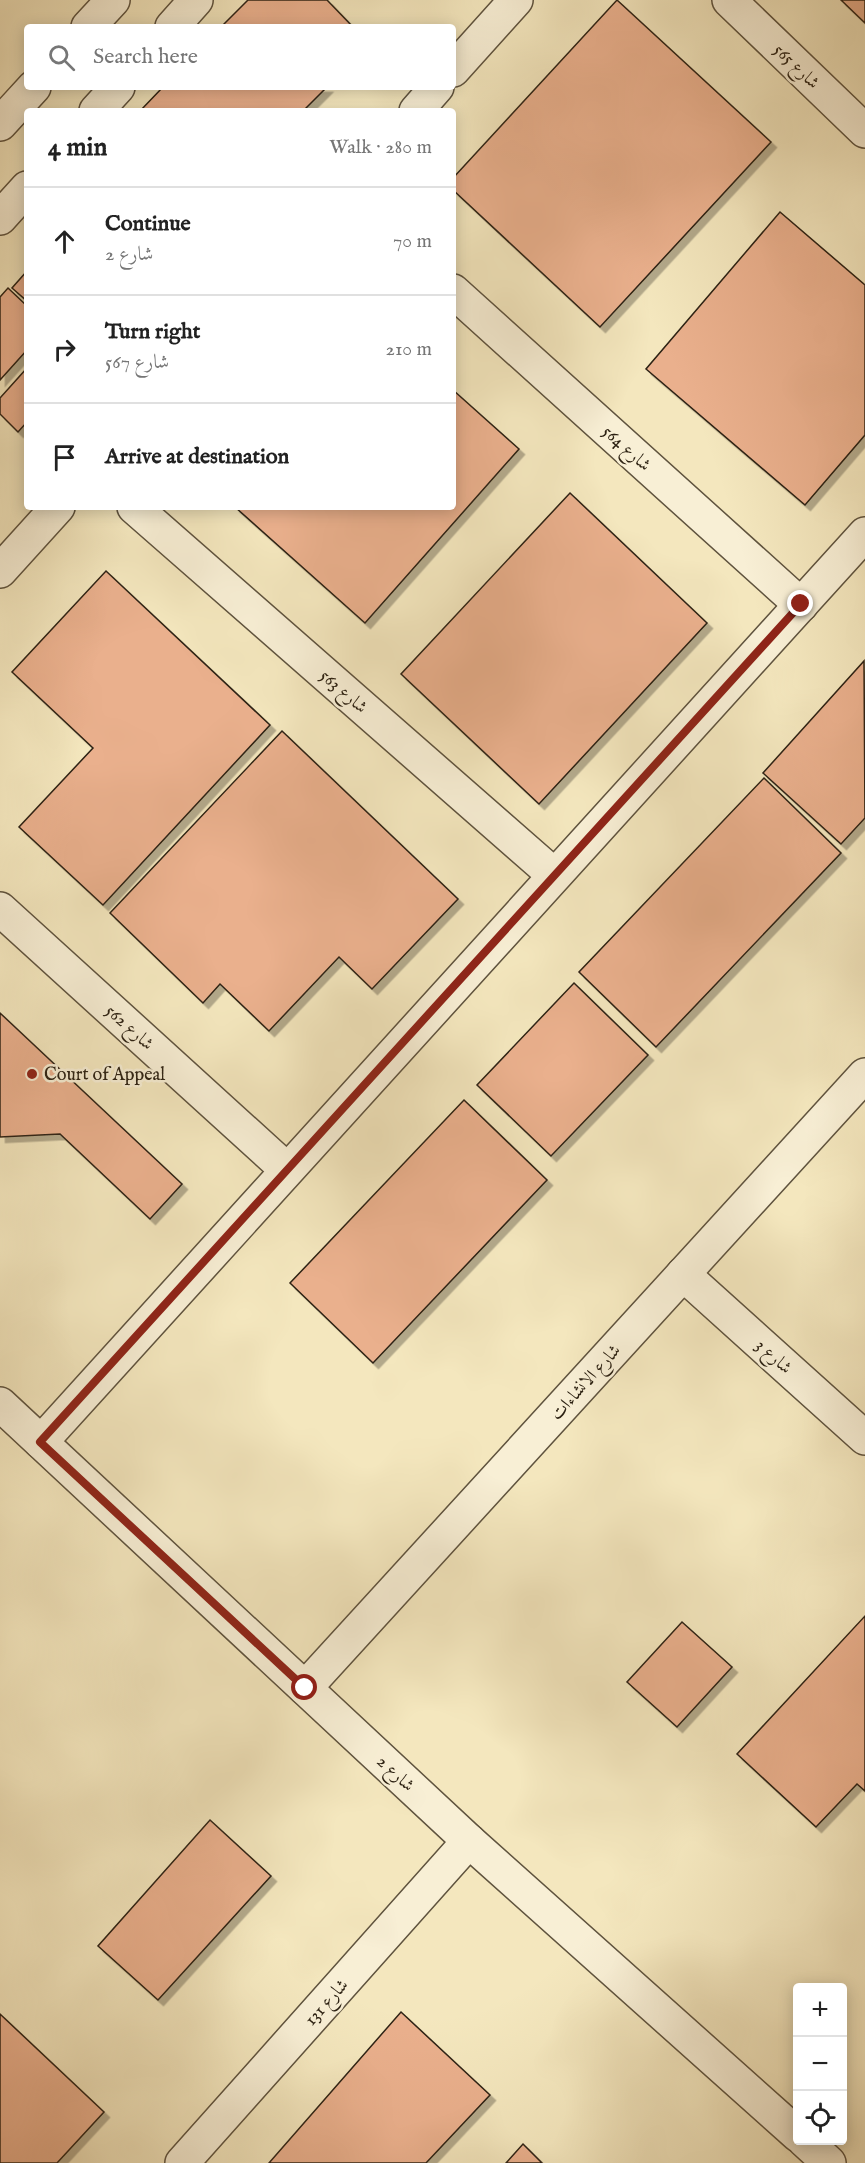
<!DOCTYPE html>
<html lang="en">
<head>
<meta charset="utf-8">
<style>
  :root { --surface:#fff; --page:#f6f6f6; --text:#222; --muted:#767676; --line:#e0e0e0 }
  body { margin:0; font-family:"IM FELL English",Amiri,serif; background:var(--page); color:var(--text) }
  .controls { position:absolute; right:18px; bottom:18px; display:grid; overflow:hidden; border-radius:6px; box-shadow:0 3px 15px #0003 }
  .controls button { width:54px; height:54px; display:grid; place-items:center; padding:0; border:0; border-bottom:2px solid var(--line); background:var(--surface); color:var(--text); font:30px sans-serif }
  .stop { position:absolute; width:18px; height:18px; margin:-14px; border:4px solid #8f2418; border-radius:50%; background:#fff }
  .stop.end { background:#8f2418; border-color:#fff; box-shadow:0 2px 6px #0008 }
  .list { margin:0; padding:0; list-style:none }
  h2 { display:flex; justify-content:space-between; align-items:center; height:78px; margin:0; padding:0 24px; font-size:26px }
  h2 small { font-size:20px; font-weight:400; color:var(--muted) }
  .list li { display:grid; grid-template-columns:39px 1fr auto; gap:18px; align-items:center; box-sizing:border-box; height:108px; padding:0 24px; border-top:2px solid var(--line) }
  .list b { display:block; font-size:22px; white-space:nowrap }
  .list p { margin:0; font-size:20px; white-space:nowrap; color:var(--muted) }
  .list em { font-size:20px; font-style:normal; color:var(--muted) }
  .icon { flex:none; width:33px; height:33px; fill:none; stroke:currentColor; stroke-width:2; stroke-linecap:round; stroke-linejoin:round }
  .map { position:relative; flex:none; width:865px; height:2163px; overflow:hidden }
  .search { position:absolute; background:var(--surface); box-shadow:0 3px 15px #0003; left:24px; top:24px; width:432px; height:66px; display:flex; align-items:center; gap:15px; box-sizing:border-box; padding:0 21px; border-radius:6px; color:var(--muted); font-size:22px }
  .panel { position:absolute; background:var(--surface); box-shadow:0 3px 15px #0003; left:24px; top:108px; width:432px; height:402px; border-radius:6px }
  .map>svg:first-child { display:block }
</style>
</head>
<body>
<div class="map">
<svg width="865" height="2163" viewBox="0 0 865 2163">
  <defs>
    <filter id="shadow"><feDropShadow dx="5.5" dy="5.5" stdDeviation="0" flood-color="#0004"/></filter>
  </defs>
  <rect width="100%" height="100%" fill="#f4e7be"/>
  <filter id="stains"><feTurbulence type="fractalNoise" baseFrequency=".00333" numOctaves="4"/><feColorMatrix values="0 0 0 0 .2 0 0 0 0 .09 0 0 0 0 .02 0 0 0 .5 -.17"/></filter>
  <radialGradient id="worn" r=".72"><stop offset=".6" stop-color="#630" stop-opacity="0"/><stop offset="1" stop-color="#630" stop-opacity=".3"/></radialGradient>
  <g fill="#eab08d" stroke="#2d2213" stroke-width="1.5" filter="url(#shadow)">
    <polygon points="248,0 327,0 353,27 221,27"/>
    <polygon points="617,0 771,142 600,327 453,190 453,178"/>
    <polygon points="841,0 865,0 865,23"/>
    <polygon points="163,87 327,87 303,111 140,111"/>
    <polygon points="780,212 865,285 865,435 805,505 646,369"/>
    <polygon points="27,271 27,301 12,288"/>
    <polygon points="8,288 27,306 27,350 0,380 0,297"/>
    <polygon points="27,368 27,422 18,432 0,414 0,398"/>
    <polygon points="453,390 519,449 365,623 235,507 453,507"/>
    <polygon points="570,493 707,623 539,804 401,674"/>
    <polygon points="106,571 270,725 103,905 19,827 93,748 12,672"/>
    <polygon points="864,661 865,818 841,844 763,773"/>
    <polygon points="282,731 458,899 372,989 339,957 269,1031 220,984 203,1003 110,913"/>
    <polygon points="764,778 841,853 656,1047 579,972"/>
    <polygon points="574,983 648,1055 551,1156 477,1085"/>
    <polygon points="0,1013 182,1184 150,1219 60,1134 0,1137"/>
    <polygon points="464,1100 547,1180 373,1363 290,1283"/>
    <polygon points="865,1616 865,1791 857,1784 816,1827 737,1754"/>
    <polygon points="682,1622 732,1667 677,1727 627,1682"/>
    <polygon points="210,1820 271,1876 158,2000 98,1946"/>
    <polygon points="401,2012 490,2095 426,2163 269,2163"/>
    <polygon points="0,2014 104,2112 57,2163 0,2163"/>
    <polygon points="523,2144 542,2163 506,2163"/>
  </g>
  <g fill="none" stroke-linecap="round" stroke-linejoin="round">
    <defs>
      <g id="minor">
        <polyline points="729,0 865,131"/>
        <polyline points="172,27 196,0"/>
        <polyline points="453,70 516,0"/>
        <polyline points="96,111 118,87"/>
        <polyline points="416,111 437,87"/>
        <polyline points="0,218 27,188"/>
        <polyline points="453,291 801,605"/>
        <polyline points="134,507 554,875"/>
        <polyline points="0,571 58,507"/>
        <polyline points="0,909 286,1169"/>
        <polyline points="683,1274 865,1438"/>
        <polyline points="0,1404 469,1841 798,2135"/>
        <polyline points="41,1442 865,534"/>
        <polyline points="305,1688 865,1075"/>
        <polyline points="804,2140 829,2163"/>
        <polyline points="182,2163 469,1841"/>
      </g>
      <g id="tertiary">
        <polyline points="88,27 113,0"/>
        <polyline points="0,124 34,87"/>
      </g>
    </defs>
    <use href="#minor" stroke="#5f533e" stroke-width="36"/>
    <use href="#tertiary" stroke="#5f533e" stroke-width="36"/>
    <use href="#minor" stroke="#f8efd5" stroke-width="33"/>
    <use href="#tertiary" stroke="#f8efd5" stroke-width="33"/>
  </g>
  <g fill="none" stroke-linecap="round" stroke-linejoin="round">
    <polyline stroke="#8f2418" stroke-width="8" points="305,1688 40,1442 801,604"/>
  </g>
  <circle fill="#8f2418" stroke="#f8efd5" stroke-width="2" cx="32" cy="1074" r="6"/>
  <g text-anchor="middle" stroke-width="5" stroke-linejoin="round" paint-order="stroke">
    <g font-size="18" fill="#2d2213" stroke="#f8efd5">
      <text transform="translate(797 66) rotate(44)" y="6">شارع 565</text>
      <text transform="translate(627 448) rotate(42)" y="6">شارع 564</text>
      <text transform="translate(344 691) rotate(41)" y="6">شارع 563</text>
      <text transform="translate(130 1027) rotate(42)" y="6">شارع 562</text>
      <text transform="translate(774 1356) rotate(42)" y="6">شارع 3</text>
      <text transform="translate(585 1382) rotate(-48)" y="6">شارع الانشاءات</text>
      <text transform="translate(396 1773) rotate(43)" y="6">شارع 2</text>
      <text transform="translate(326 2002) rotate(-48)" y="6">شارع 131</text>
    </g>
    <g font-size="18" fill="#2d2213" stroke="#f8efd5" text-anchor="start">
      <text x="44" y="1080">Court of Appeal</text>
    </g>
  </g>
  <rect width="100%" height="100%" filter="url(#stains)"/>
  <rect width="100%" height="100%" fill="url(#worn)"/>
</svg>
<div class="controls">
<button>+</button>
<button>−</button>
<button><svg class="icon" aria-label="locate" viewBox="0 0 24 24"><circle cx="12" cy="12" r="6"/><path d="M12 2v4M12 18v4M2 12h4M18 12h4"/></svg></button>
</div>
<div class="stop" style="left:305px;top:1688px"></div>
<div class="stop end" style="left:801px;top:604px"></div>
<div class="search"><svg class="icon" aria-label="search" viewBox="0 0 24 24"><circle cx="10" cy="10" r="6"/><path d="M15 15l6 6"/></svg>Search here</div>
<section class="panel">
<h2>4 min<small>Walk · 280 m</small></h2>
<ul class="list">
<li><svg class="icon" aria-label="ahead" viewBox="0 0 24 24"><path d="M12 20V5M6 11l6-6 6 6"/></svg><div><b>Continue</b><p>شارع 2</p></div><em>70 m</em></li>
<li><svg class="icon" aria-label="right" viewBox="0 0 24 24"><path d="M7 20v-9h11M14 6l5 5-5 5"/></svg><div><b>Turn right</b><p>شارع 567</p></div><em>210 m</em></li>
<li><svg class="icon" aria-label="arrive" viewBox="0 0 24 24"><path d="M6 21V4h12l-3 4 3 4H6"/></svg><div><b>Arrive at destination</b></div></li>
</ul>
</section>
</div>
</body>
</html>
